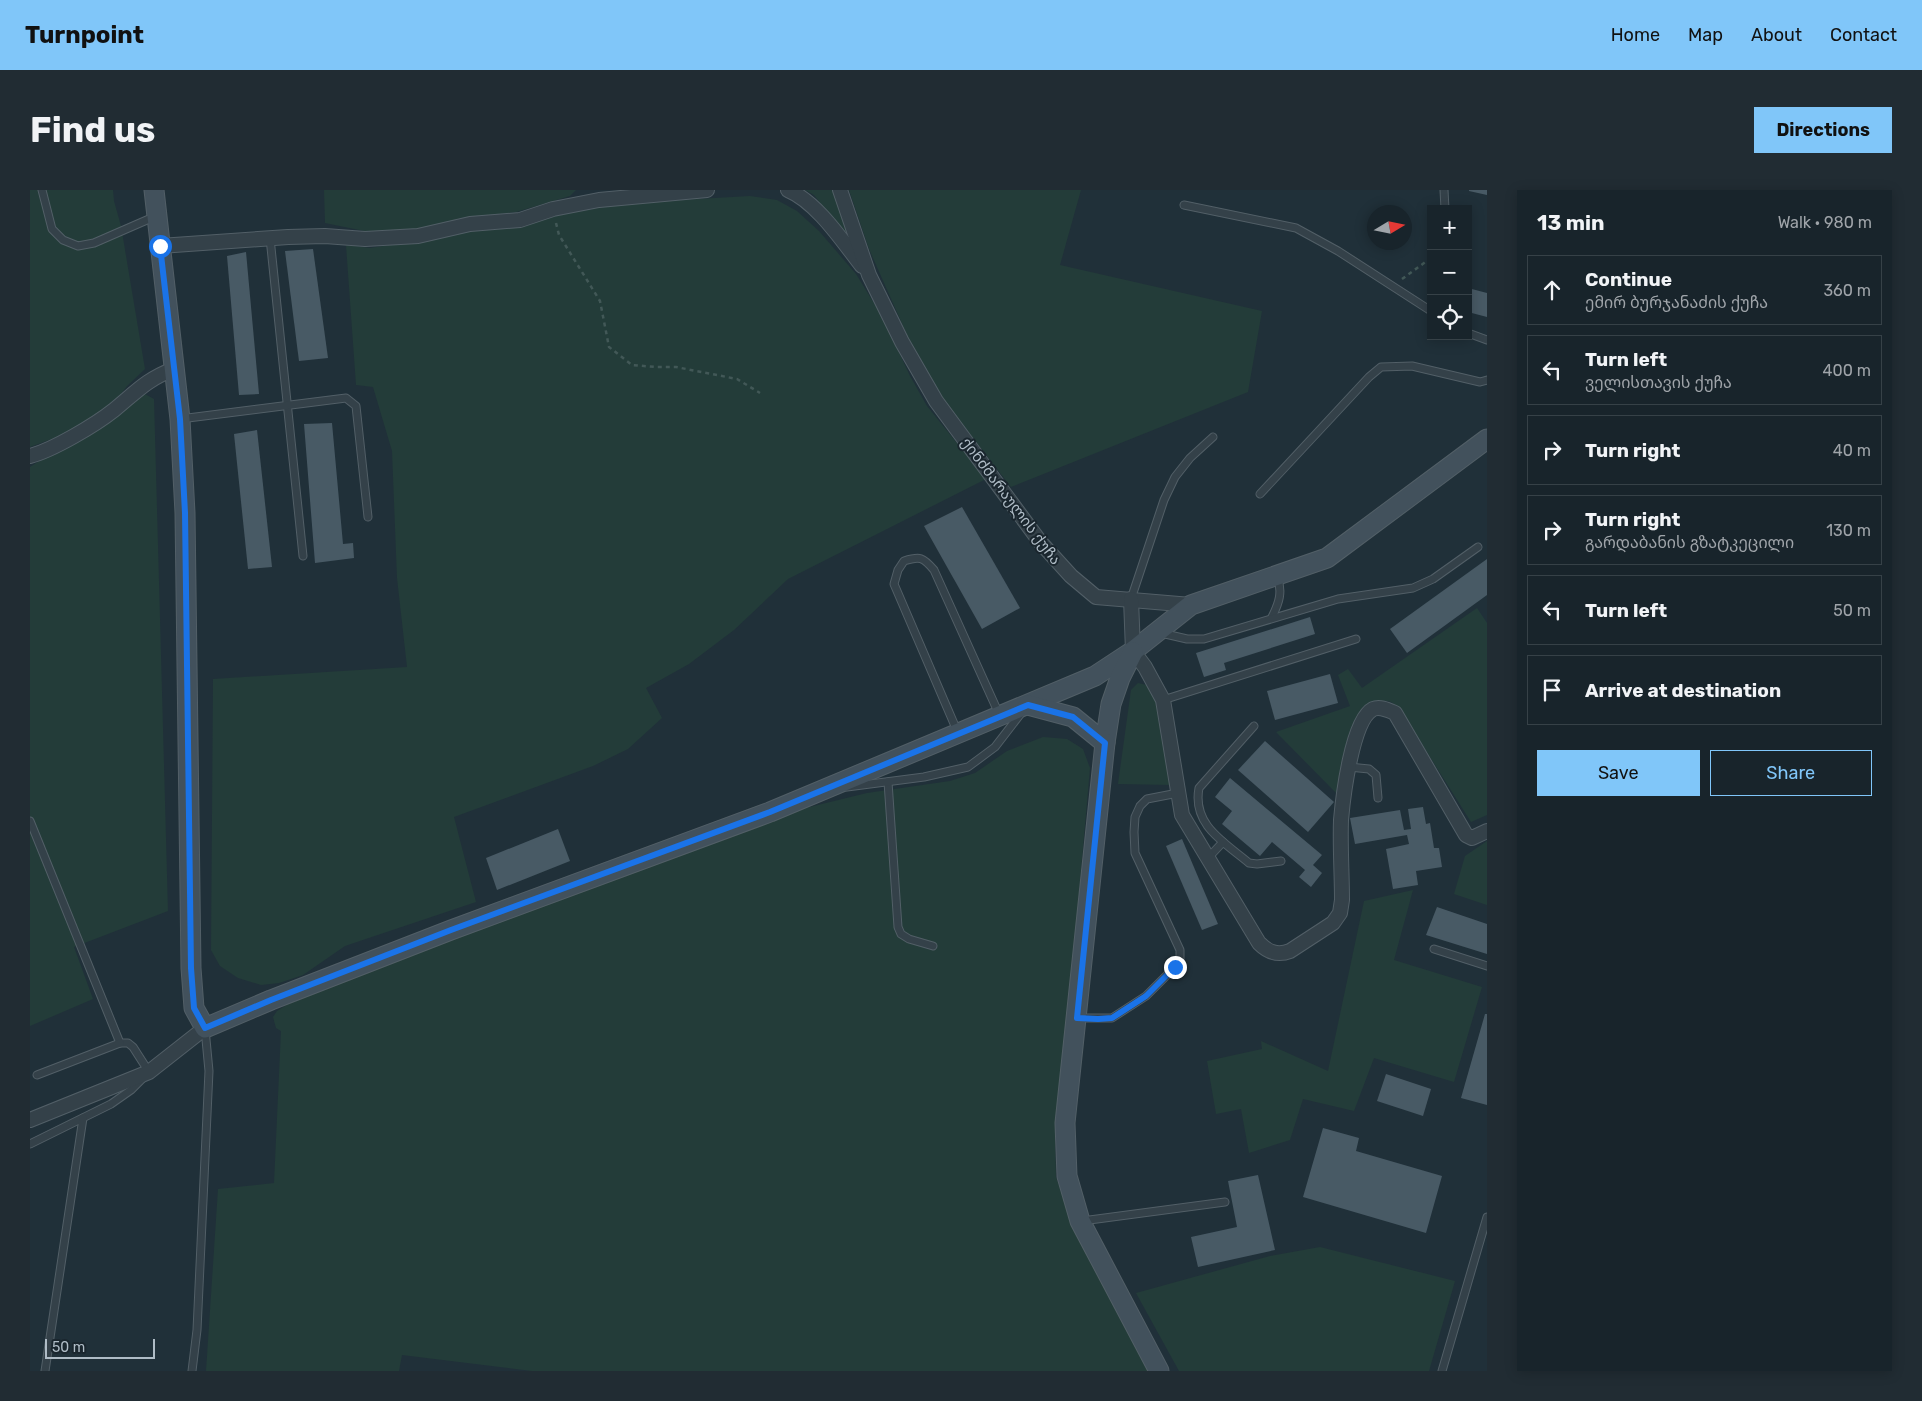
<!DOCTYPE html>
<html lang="en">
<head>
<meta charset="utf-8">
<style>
  :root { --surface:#18242b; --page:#212c33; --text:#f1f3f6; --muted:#9fa4a9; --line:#364147; --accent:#80c6f9 }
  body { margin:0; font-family:Rubik,"Noto Sans Georgian",sans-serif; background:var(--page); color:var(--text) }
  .controls { position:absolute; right:15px; top:15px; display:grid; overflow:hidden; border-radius:0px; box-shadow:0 2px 12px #0003 }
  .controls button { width:45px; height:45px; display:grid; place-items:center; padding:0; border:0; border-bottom:1px solid var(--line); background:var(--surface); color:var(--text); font:25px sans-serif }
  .compass { position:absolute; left:1337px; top:15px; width:45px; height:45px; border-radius:50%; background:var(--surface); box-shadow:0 2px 12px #0003; rotate:80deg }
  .scale { position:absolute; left:15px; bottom:12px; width:110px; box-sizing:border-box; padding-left:5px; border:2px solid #afbcc6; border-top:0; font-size:14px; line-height:18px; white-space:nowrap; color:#afbcc6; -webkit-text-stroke:4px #1a262e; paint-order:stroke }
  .stop { position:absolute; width:15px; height:15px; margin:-11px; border:4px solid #1a73e8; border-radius:50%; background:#fff }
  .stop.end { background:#1a73e8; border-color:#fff; box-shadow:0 1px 5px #0008 }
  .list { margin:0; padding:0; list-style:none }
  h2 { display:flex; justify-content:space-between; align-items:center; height:65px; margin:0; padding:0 20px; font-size:21px }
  h2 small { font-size:16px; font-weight:400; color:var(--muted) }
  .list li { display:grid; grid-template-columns:32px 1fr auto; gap:15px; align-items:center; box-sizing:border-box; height:70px; margin:0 10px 10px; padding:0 10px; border:1px solid var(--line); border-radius:0px }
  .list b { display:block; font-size:19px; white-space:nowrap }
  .list p { margin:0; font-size:16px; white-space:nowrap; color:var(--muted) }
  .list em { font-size:16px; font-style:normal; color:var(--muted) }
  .actions { display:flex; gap:10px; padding:15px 20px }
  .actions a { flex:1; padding:11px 0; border:1px solid var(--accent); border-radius:0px; text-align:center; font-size:18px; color:var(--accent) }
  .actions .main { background:var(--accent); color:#111 }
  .icon { flex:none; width:28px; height:28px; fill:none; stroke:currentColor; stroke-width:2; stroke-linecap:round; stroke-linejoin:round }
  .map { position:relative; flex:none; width:1457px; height:1181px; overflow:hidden; border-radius:0px }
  header { display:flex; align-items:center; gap:30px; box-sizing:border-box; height:70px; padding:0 25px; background:var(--accent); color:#111 }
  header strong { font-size:24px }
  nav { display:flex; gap:28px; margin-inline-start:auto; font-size:18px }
  .intro { display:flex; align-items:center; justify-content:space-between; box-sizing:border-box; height:120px; padding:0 30px }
  h1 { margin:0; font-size:35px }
  .button { padding:12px 22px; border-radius:0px; background:var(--accent); color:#111; font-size:18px; font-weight:700 }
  main { display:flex; gap:30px; padding:0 30px }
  aside { flex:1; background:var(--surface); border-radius:0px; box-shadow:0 2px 12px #0003 }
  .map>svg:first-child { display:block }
</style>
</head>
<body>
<header>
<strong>Turnpoint</strong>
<nav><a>Home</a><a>Map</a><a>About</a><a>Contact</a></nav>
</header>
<div class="intro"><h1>Find us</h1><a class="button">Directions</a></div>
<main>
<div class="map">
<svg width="1457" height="1181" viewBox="0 0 1457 1181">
  <rect width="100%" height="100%" fill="#203039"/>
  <g fill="#233c39">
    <polygon points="0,0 83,0 84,11 91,36 115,179 97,196 82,216 38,243 0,257"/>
    <polygon points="294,0 546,0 540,6 486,22 427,29 397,39 339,42 295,33"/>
    <polygon points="775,0 805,0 828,62 784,5"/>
    <polygon points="819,0 1051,0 1030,75 1232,121 1218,202 981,297 914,211 877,145 839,59"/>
    <polygon points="720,6 747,10 767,21 789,41 826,84 852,126 880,186 897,216 956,289 758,389 704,440 659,474 616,498 632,528 598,559 563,576 424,627 446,712 315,756 273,785 249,793 231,795 208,788 190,776 181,760 183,489 377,477 367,388 362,261 343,197 326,195 316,55 340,58 394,50 440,41 493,37 523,26 597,13"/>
    <polygon points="113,203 124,209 138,721 44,757 63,809 0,836 0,277"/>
    <path d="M1447,418L1457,433V625L1441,632L1369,518C1363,512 1357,509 1348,512C1315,520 1312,577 1308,605L1246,542L1320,516L1308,485L1318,479L1332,498Z"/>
    <polygon points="1108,493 1117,495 1129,513 1140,595 1088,594 1101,500"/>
    <polygon points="1013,547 1037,549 1053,559 1060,578 1033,886 1025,944 1026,987 1044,1039 1120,1181 502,1181 372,1165 369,1181 176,1181 188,999 244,993 251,841 246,838 243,827 247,821 258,814 519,709 751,624 837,603 920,591 945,583 977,561"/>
    <polygon points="1457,651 1457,715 1424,704 1435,666"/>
    <polygon points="1383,700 1364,770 1452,797 1424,892 1344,868 1324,921 1273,909 1260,950 1219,963 1211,919 1186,924 1177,871 1232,859 1231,851 1298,881 1334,711"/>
    <polygon points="1290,1057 1425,1091 1399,1181 1149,1181 1106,1103 1240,1066"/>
  </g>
  <g fill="#485a65">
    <polygon points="1457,0 1457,5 1439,1 1439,0"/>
    <polygon points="283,59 298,168 269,171 255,61"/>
    <polygon points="216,62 229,204 209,205 197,66"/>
    <polygon points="1438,98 1457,103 1457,127 1438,122"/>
    <polygon points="302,233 313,354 323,353 324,368 285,373 274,234"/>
    <polygon points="227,240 242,377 218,379 204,244"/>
    <polygon points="932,317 990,418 952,439 894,336"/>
    <polygon points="1457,369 1457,405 1377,463 1360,439"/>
    <polygon points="1280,427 1285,444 1194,473 1196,480 1174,487 1166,463"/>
    <polygon points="1300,484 1308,513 1245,530 1237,501"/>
    <polygon points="1235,551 1304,612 1278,642 1208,580"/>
    <polygon points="1200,588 1292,665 1283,675 1292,683 1281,697 1269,687 1275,680 1242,652 1230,666 1192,634 1202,621 1185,607"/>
    <polygon points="1393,617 1396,634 1400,633 1404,658 1409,658 1412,677 1386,681 1388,695 1363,699 1356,659 1379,654 1377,645 1325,654 1320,628 1370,620 1374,640 1381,639 1378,619"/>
    <polygon points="528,639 540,671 467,700 456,668"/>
    <polygon points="1152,649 1188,734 1172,740 1136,656"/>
    <polygon points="1407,717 1457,734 1457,764 1396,745"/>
    <polygon points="1455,824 1457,824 1457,915 1431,908"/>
    <polygon points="1356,884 1401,899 1393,926 1347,911"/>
    <polygon points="1293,938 1329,948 1326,961 1412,986 1396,1043 1273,1007"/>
    <polygon points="1228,985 1245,1060 1168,1077 1161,1047 1207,1037 1198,991"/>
  </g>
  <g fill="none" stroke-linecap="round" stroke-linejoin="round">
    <defs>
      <g id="lane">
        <polyline points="12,0 22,39 33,50 48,56 64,53 126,26"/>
        <polyline points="1414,0 1415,19"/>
        <polyline points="1154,15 1266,38 1308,61 1401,121"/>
        <polyline points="240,48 273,366"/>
        <polyline points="1438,143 1457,150"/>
        <polyline points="150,229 316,208 326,216 338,327"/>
        <polyline points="1230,304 1339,187 1351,177 1382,176 1450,192 1457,190"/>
        <polyline points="1101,409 1134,310 1145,287 1160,268 1183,247"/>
        <path d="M1242,427C1249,413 1253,402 1247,386"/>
        <polyline points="1131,443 1157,449 1174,449 1308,409 1383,398 1403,389 1448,357"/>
        <polyline points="1133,510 1326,449"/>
        <path d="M1224,536L1169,598C1162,635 1194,652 1219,673L1227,674L1251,671"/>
        <path d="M928,543L864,394L868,380L874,371C890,366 893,367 904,380L969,524"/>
        <polyline points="1319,577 1339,579 1346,585 1348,608"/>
        <polyline points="858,592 868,737 871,744 879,749 903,756"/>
        <polyline points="817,597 894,587 938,577 965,557 992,522"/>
        <polyline points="0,631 90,853 98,853 103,857 119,882 101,900 81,914 0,954"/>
        <polyline points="1178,668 1193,652"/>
        <polyline points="1404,759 1457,776"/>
        <polyline points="1047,828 1082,828 1116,806 1145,777 1150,769 1150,760 1105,663 1104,642 1105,627 1110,616 1117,609 1148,603"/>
        <polyline points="7,885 90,853"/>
        <polyline points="1052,1031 1195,1012"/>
        <polyline points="15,1181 53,928"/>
        <polyline points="162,1181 167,1140 179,881 175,839"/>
        <polyline points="1412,1181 1457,1027"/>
      </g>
      <g id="street">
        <path d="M758,0C787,12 813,52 832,76"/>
        <polyline points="810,0 839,85 872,152 906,211 1011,353 1041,386 1066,407 1161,415"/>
        <polyline points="130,56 258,47 295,46 335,49 388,46 440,34 490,30 523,19 569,10 677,0"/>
        <path d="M0,266C23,260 65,235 84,220C106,202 117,189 144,179"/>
        <path d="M1101,409L1103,461L1115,477L1133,510L1152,625L1229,753C1238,762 1247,766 1260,761L1303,733L1310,723L1312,710C1312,684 1310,657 1311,630C1313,607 1322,530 1343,519C1350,516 1358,520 1365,523L1436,645L1442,648L1457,641"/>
        <polyline points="0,930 119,882 175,838"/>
      </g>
      <g id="secondary">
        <polyline points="124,0 150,229 155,323 161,778 164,818 175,838 241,810 421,740 740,622 1065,486 1103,461 1161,415 1297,368 1457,249"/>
        <polyline points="1103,462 1090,488 1081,514 1075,553 1035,933 1037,986 1050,1031 1129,1181"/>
        <polyline points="998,515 1043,527 1075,553"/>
      </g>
    </defs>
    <use href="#lane" stroke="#525f67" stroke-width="9"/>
    <use href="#street" stroke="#525f67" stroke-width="16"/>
    <use href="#secondary" stroke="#525f67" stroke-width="21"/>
    <g stroke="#425857" stroke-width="2.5" stroke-dasharray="4 4" stroke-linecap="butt">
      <polyline points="526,33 529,45 570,111 579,157 602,175 626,177 646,177 707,189 730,203"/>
      <polyline points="1372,89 1401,68"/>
    </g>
    <use href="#lane" stroke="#344149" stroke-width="7"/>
    <use href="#street" stroke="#344149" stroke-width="14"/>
    <use href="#secondary" stroke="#42515c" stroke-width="19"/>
  </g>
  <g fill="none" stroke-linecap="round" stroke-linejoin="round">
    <polyline stroke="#1a73e8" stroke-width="6" points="130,56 150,229 155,323 161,778 164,818 175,838 241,810 421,740 740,622 998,515 1043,527 1075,553 1047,828 1068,829 1082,828 1116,806 1145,777"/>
  </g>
  <g text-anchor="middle" stroke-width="4" stroke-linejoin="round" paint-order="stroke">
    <g font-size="15" fill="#afbcc6" stroke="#1a262e">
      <text transform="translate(981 311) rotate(53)" y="5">ქინძმარაულის ქუჩა</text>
    </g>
  </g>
</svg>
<div class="controls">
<button>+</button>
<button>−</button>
<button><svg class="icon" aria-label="locate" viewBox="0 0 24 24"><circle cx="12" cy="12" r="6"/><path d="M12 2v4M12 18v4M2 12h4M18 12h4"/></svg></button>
</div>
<svg class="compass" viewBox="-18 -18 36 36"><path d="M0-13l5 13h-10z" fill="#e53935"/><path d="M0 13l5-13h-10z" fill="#9fa4a9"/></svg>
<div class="scale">50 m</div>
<div class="stop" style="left:130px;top:56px"></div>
<div class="stop end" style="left:1145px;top:777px"></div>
</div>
<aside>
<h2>13 min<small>Walk · 980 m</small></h2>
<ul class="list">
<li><svg class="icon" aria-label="ahead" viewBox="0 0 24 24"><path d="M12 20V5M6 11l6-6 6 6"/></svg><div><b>Continue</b><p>ემირ ბურჯანაძის ქუჩა</p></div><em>360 m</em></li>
<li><svg class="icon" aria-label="left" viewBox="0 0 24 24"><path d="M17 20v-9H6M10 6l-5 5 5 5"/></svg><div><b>Turn left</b><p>ველისთავის ქუჩა</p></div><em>400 m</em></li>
<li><svg class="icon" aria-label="right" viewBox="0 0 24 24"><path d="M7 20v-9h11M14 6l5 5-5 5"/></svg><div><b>Turn right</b></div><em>40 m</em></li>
<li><svg class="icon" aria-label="right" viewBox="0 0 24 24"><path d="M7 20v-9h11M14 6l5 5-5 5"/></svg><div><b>Turn right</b><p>გარდაბანის გზატკეცილი</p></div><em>130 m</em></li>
<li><svg class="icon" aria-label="left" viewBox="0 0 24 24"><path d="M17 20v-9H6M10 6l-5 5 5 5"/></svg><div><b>Turn left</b></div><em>50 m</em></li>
<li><svg class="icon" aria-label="arrive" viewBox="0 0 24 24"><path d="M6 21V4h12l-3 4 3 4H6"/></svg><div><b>Arrive at destination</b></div></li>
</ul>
<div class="actions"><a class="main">Save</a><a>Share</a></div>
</aside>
</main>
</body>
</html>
